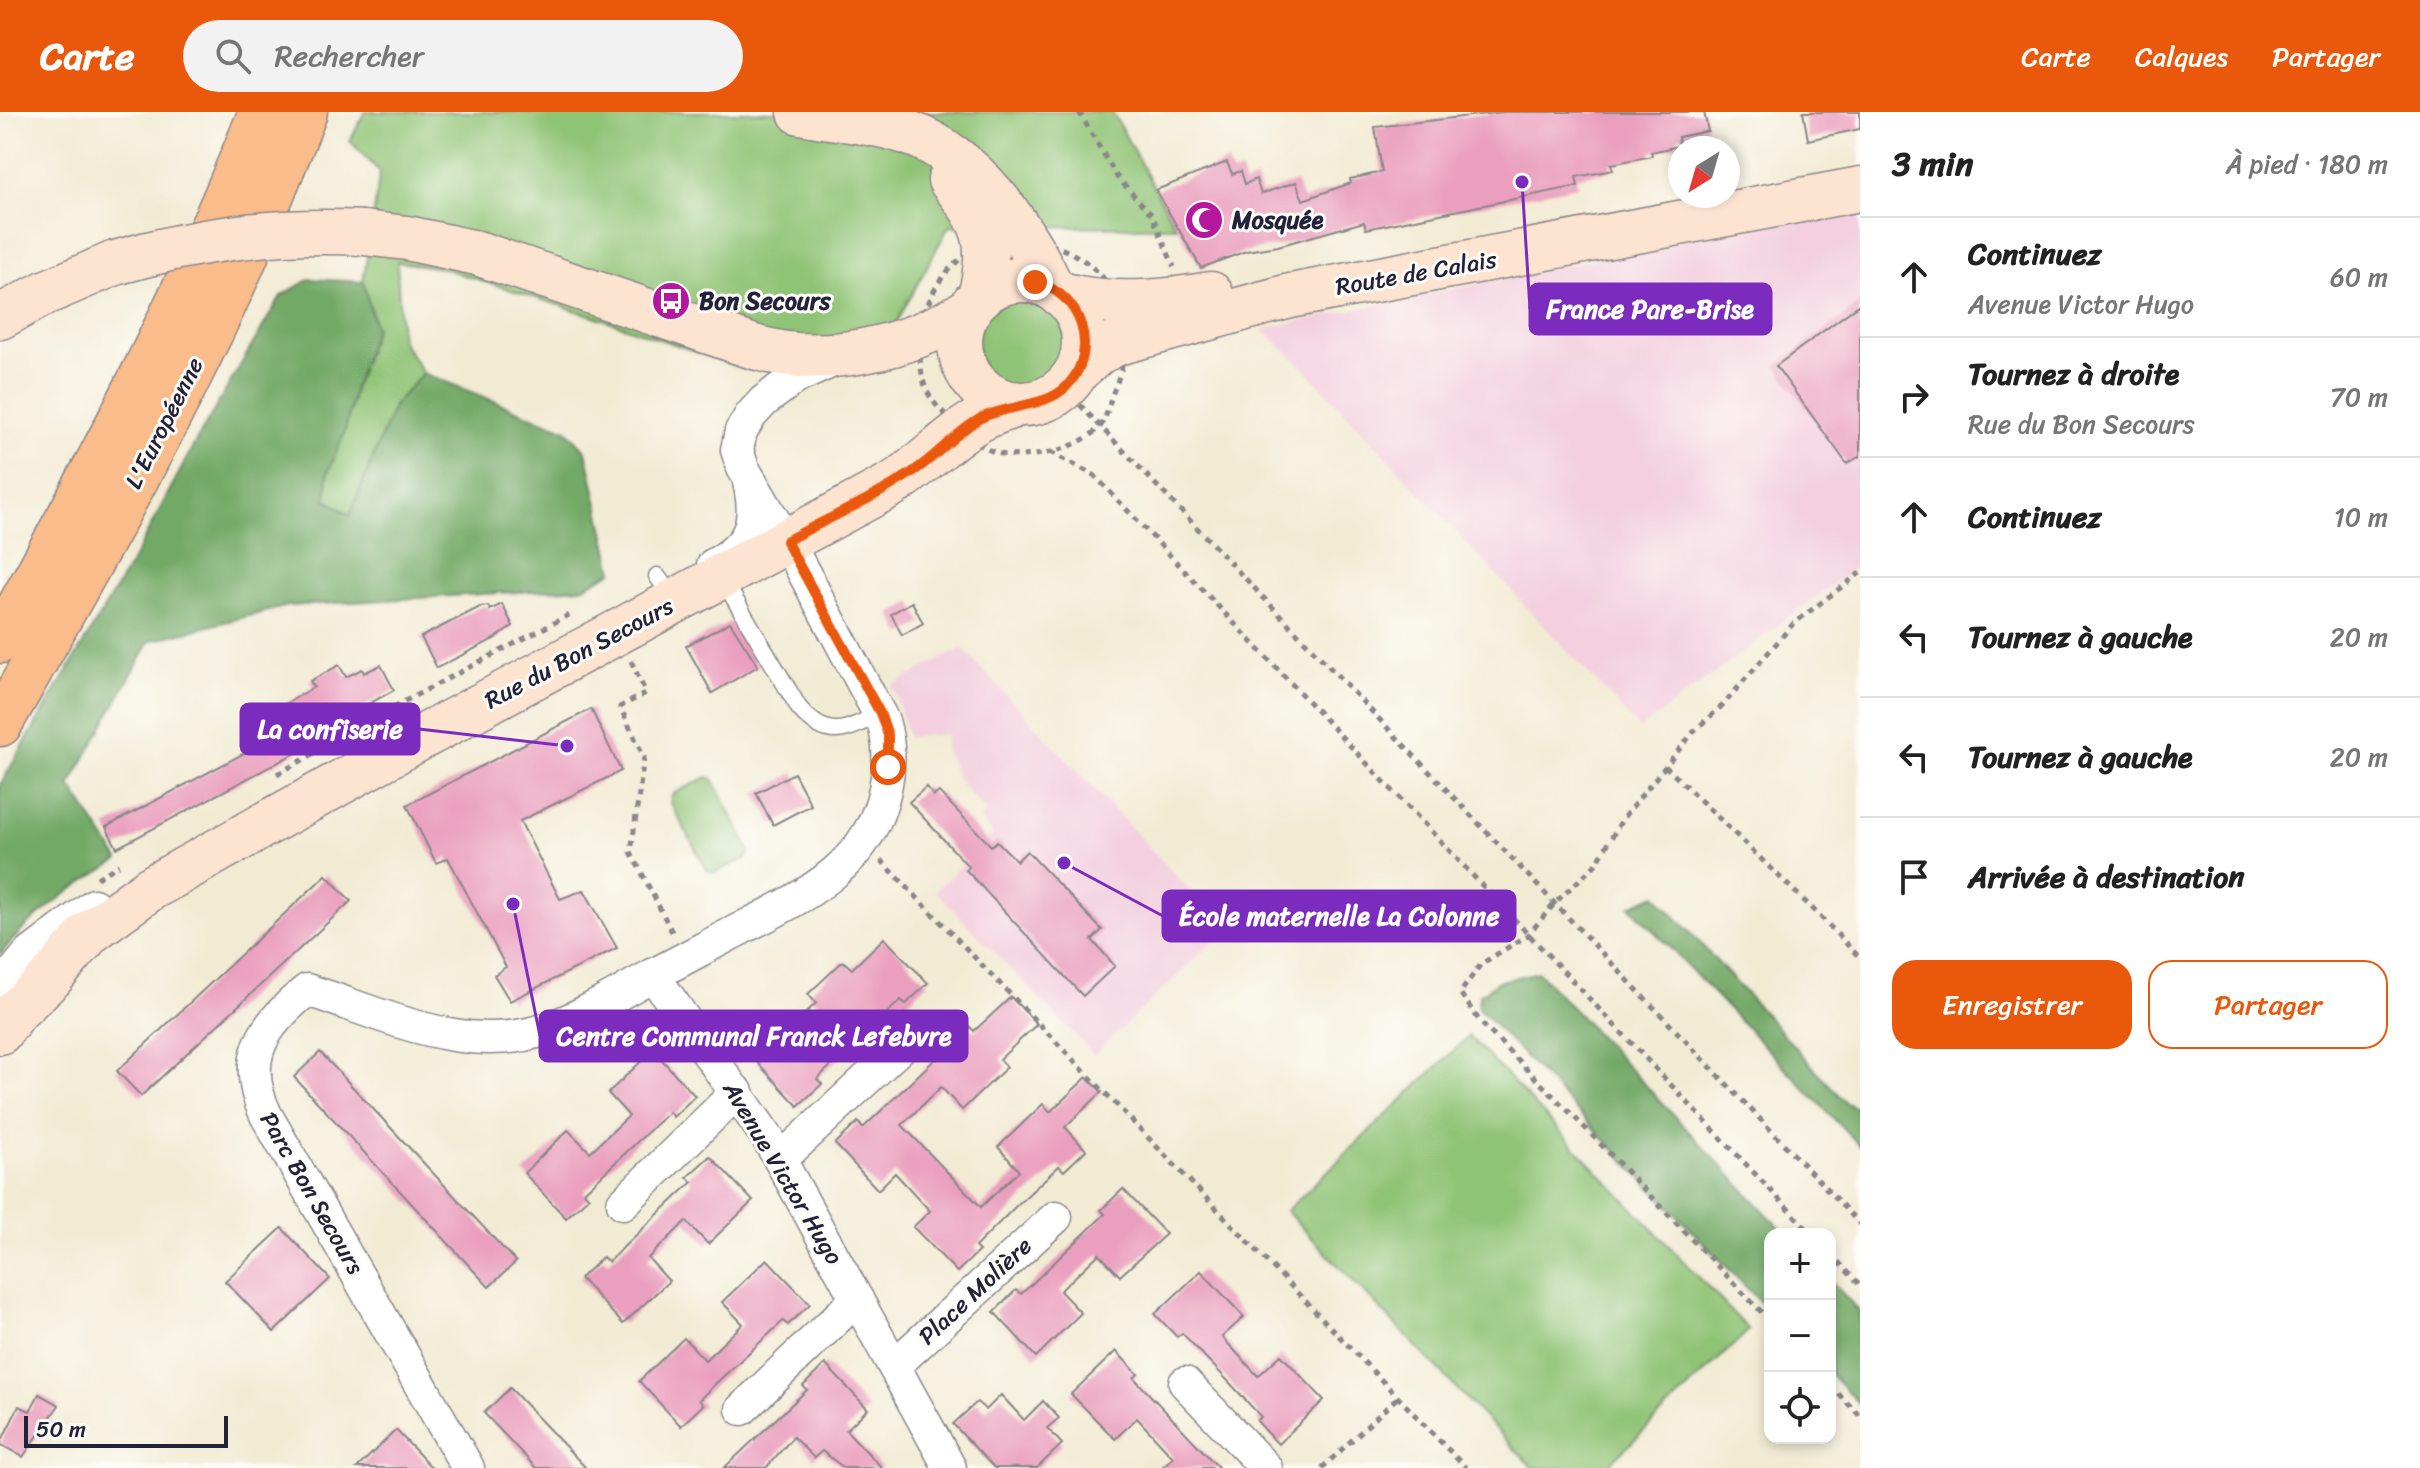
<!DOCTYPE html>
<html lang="fr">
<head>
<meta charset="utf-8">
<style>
  :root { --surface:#fff; --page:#f2f2f2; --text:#222; --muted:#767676; --line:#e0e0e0; --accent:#ea580c }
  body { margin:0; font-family:Sriracha,sans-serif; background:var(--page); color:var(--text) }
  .controls { position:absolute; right:24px; bottom:24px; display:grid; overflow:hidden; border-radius:16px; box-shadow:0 4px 12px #0003 }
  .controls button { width:72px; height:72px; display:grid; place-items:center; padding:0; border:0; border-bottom:2px solid var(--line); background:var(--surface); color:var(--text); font:40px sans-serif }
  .compass { position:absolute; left:1668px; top:24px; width:72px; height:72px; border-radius:50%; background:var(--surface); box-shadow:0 4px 12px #0003; rotate:217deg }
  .scale { position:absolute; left:24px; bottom:20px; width:204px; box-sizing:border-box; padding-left:8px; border:4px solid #22223b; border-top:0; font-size:22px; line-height:28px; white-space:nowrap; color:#22223b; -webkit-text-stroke:6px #fdfcf7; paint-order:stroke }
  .stop { position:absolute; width:24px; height:24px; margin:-18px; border:6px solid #ea580c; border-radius:50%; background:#fff }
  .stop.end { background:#ea580c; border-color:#fff; box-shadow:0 2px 8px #0008 }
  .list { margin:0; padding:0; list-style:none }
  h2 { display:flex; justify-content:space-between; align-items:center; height:104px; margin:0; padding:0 32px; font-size:34px }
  h2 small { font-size:26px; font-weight:400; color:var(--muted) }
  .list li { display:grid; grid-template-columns:52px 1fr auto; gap:24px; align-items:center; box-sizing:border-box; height:120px; padding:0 32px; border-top:2px solid var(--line) }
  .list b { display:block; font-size:30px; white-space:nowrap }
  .list p { margin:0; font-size:26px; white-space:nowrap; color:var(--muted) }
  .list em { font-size:26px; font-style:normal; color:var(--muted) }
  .actions { display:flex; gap:16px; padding:24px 32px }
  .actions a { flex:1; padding:18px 0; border:2px solid var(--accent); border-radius:24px; text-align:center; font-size:28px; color:var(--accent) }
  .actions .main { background:var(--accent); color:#fff }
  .icon { flex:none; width:44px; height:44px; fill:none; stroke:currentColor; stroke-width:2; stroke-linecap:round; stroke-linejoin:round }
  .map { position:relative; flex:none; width:1860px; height:1356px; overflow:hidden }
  header { display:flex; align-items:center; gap:48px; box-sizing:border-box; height:112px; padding:0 40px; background:var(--accent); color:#fff }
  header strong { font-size:38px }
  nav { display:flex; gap:44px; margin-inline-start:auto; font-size:28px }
  .search { width:560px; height:72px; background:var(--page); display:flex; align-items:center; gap:20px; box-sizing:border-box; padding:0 28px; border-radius:44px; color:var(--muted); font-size:30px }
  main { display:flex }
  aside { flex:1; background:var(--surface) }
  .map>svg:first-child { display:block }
</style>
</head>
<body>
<header>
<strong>Carte</strong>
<div class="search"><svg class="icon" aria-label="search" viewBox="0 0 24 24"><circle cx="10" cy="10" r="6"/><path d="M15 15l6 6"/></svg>Rechercher</div>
<nav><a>Carte</a><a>Calques</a><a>Partager</a></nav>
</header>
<main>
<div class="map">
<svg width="1860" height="1356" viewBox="0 0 1860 1356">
  <rect width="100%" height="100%" fill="#fdfcf7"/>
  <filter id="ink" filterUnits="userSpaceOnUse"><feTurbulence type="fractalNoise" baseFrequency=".0125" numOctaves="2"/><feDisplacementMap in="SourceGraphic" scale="16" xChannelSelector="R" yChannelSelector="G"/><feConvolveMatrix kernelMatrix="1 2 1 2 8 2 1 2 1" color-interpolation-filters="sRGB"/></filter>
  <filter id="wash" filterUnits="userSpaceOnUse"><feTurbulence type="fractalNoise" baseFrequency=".006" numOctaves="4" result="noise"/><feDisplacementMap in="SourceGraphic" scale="32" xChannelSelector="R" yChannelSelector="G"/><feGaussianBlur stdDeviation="1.8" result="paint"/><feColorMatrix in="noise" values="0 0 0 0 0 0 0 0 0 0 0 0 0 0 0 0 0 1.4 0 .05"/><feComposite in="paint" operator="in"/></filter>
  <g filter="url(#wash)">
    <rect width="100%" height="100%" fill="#f2ebd4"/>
    <g fill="#f3cfdf">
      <polygon points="1860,91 1860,452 1640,617 1304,256 1262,217"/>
      <polygon points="962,536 1226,817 1094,943 935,779 993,723 980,707 987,700 958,668 945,635 947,622 908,625 896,582 891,574"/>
    </g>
    <g fill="#8fc375" stroke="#587258" stroke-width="2">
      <polygon points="365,0 1112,0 1176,115 949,114 895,213 786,255 744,257 606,208 442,156 397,150 401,228 423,261 394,293 350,403 326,387 328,360 345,319 355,274 375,216 363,170 380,60 350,29"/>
      <circle cx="1022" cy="232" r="45"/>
      <polygon points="707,665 713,667 750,739 747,746 714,761 707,758 670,690 673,682"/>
      <polygon points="1469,924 1749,1218 1605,1356 1533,1356 1286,1099"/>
    </g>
    <g fill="#73a966" stroke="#4a6650" stroke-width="2">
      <path d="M310,167L363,170L375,216L355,274L345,319L328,360L326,388L350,403L394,293L423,261L567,318L586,339L613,459L582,476L288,494L150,529L70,673L119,748C75,774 32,802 0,843V673L135,444L196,329L281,184Z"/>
      <polygon points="1656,783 1846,991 1860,998 1860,1034 1630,794"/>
      <polygon points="1538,860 1786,1122 1770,1122 1770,1200 1478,896 1479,883 1497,870"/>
      <polygon points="1830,1168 1860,1200 1860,1293 1830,1262"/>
    </g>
    <g id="blocks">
      <g fill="#ea9fbe">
        <polygon points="1504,0 1704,0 1708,19 1678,25 1679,34 1651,40 1652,44 1611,52 1613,58 1576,65 1578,74 1366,117 1364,110 1278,134 1246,139 1201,156 1156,78 1227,50 1232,62 1241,59 1245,72 1256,67 1261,82 1296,70 1303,88 1351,71 1350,67 1382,60 1375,15"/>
        <polygon points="1803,0 1860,0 1860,17 1808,28"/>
        <polygon points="1860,192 1860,344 1847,352 1776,254"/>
        <polygon points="912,490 923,511 902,523 891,502"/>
        <polygon points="502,492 513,514 496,526 437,556 421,525 480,495 488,494 490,498"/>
        <polygon points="730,510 758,554 712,581 686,534"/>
        <polygon points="339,553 346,565 362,557 364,561 381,553 394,578 314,622 318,629 117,736 106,715 252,637 254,640 293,619 279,596 314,575 310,569"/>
        <polygon points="591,597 621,659 520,709 560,787 584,778 617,836 510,889 494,863 506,855 448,746 436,751 407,693"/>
        <polygon points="794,661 811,693 773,713 756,681"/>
        <polygon points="926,675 934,684 939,680 991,734 997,729 1017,749 1027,739 1102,818 1092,828 1115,854 1083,884 966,758 969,755 909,690"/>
        <polygon points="326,763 351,789 141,984 117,959"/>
        <polygon points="884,826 928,871 906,892 901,888 877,910 817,967 822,972 798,994 756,949 816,891 808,882 843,849 852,857"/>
        <polygon points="1011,885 1037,912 1000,947 1007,955 962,998 941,975 902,1013 981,1095 1019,1059 998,1035 1043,992 1050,1000 1087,965 1102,980 1065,1015 1086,1038 1064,1059 1059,1054 1016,1094 975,1135 979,1139 957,1160 913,1115 930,1099 895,1061 878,1078 835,1032 858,1010 863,1016 931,951 947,936 942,931 964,909 974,919"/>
        <polygon points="653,938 695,984 673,1005 669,1000 584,1080 589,1085 566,1106 524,1061 568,1018 590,1040 629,1004 608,981"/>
        <polygon points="320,940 516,1150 489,1175 294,965"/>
        <polygon points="710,1044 753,1089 708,1132 686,1109 667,1128 648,1146 669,1169 623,1212 580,1166 603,1145 608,1150 633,1126 692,1070 687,1065"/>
        <polygon points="1123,1077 1166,1122 1120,1164 1099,1142 1060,1179 1081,1201 1036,1245 994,1200 1016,1178 1021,1182 1036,1168 1105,1102 1101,1098"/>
        <polygon points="282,1116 330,1167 274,1220 225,1169"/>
        <polygon points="767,1147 810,1192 788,1213 783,1209 714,1273 699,1288 703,1293 681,1314 639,1269 684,1226 705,1248 743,1212 722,1190"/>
        <polygon points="1201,1159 1244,1205 1222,1225 1258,1264 1281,1243 1324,1288 1278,1332 1257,1309 1261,1305 1230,1271 1182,1221 1177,1225 1155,1202"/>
        <polygon points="1116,1239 1138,1262 1134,1266 1219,1356 1161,1356 1173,1345 1137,1306 1115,1327 1071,1282"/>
        <polygon points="825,1252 868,1297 846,1318 882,1356 844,1356 822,1339 814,1346 793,1325 766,1356 724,1356 807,1278 803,1274"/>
        <polygon points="510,1276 586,1356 536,1356 484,1301"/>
        <polygon points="39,1282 59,1293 23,1345 0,1332 19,1294 30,1299"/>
        <polygon points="1001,1283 1024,1308 1043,1289 1059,1306 1047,1316 1062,1332 1037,1356 994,1356 953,1312 977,1290 986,1298"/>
        <polygon points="396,1318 432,1356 357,1356"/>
      </g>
    </g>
  </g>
  <g filter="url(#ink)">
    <use href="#blocks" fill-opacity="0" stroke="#8a8688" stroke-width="2"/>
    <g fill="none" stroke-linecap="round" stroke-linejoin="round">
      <defs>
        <g id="lane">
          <polyline points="657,464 675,489"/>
          <path d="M721,464L799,596C828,630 846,619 880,601"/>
        </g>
        <g id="street">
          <path d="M837,247L793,267L764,289L751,303L741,319L737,338L743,356L797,448L883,609C890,632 890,654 885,677C871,751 807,783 746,814C715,830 684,847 653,863L769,1028L950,1356"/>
          <path d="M713,453C750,433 759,412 749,370"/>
          <polyline points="0,877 27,844 94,793"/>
          <polyline points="780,1048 902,934"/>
          <polyline points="623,1091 737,980"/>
          <polyline points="894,1254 1056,1105"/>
          <polyline points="1185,1271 1266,1356"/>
          <polyline points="742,1297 857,1187"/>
          <path d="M468,1356L266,1003C239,947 263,913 307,878C383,902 469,946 549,916C585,903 619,881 653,863"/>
        </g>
        <g id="secondary">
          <path d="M800,0C835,7 874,9 909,21C976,45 1023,115 1052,176"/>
          <path d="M950,68C985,111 994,130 980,185"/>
          <path d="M363,121L407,126L477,141L754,235C825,256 908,236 969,198"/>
          <circle cx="1022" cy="230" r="62"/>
          <path d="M1060,182C1112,195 1159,191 1211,182"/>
          <polyline points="0,205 47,180 115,151"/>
          <polyline points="1078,258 1099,240 1117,231 1290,184 1860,77"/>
          <path d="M0,920L16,899L50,867L90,820L151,776L415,629L891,373C924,354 951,321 983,306C994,300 1006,297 1018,292"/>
        </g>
        <g id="highway">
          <path d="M0,529C97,358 188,183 261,0"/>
          <path d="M0,612C81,468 164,324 233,173C259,116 282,58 305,0"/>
        </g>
      </defs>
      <use href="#lane" stroke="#8a8688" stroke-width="19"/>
      <use href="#street" stroke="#8a8688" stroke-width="35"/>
      <use href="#secondary" stroke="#8a8688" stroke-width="47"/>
      <use href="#highway" stroke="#8a8688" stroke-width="47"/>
      <g stroke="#8a8688" stroke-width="5" stroke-dasharray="6 6" stroke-linecap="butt">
        <polyline points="1079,0 1117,65 1152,103 1174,155"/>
        <path d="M1027,127C1107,140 1146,202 1114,278C1109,289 1107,309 1098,317C1076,337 1036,347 1007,343C985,340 971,327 956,312C948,304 937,296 931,286C923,274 921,259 920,245C918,197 939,152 985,132C997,126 1014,128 1027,127Z"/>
        <polyline points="1080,293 1860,1112"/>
        <polyline points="1050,340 1094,363 1812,1122"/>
        <polyline points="631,549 646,581 620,595 644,645 631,740 672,820"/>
        <polyline points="364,615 384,600 569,503"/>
        <polyline points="1665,654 1817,801 1860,846"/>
        <polyline points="277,662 314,642"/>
        <polyline points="881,748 1466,1356"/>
        <polyline points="97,766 119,753"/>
        <polyline points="1830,1141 1860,1173"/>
        <polyline points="1770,1209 1588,1019 1481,911 1460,881 1481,852 1528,823 1555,791 1596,752 1623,706 1696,617 1723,593 1793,512 1860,461"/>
        <polyline points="1830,1273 1860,1304"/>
        <polyline points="1322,1356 1398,1285"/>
      </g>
      <use href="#lane" stroke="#fff" stroke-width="16"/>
      <use href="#street" stroke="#fff" stroke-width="32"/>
      <use href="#secondary" stroke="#fde4d1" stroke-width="44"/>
      <use href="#highway" stroke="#fabc8b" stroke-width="44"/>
      <defs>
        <path id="secondary-bridge" d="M115,151C200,126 275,117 363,121"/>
      </defs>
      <use href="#secondary-bridge" stroke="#8a8688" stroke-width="47" stroke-linecap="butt"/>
      <use href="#secondary-bridge" stroke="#fde4d1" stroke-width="44"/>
    </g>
  </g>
  <g fill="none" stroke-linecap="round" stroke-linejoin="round" filter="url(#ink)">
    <path stroke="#ea580c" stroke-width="10" d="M888,655V623L880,601L786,429C829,406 875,386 914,359C938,343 956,320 981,306C1008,292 1044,296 1066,275C1101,240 1082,181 1035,170"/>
  </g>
  <defs>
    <symbol id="mosque-disc" viewBox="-11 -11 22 22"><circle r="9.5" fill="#b5179e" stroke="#fdfcf7"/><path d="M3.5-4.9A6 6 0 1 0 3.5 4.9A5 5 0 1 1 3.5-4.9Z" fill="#fff"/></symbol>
    <symbol id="bus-disc" viewBox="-11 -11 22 22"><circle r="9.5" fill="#b5179e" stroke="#fdfcf7"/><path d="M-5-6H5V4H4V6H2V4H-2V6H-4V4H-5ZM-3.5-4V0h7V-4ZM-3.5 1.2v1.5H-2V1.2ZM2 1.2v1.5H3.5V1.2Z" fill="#fff"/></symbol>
  </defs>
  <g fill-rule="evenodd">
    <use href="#mosque-disc" x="1182" y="86" width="44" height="44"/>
    <use href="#bus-disc" x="649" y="167" width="44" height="44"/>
  </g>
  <g text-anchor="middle" stroke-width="6" stroke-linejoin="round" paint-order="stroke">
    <g font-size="24" font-weight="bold" fill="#22223b" stroke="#fdfcf7" text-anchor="start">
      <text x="1232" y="116">Mosquée</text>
      <text x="699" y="197">Bon Secours</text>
    </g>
    <g font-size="24" fill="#22223b" stroke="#fdfcf7">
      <text transform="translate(1416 161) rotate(-10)" y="8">Route de Calais</text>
      <text transform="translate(164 311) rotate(-63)" y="8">L'Européenne</text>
      <text transform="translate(579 541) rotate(-28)" y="8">Rue du Bon Secours</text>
      <text transform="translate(783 1061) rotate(59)" y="8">Avenue Victor Hugo</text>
      <text transform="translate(312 1081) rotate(60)" y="8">Parc Bon Secours</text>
      <text transform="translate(975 1179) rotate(-43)" y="8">Place Molière</text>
    </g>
  </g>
  <path fill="none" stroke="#7b2cbf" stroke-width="3" d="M1522 70L1530 197M567 634L419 617M1064 751L1163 804M513 792L540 924"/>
  <g fill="#7b2cbf" stroke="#fdfcf7" stroke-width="3">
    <circle cx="1522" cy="70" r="8"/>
    <circle cx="567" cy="634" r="8"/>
    <circle cx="1064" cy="751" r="8"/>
    <circle cx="513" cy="792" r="8"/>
  </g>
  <g fill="#7b2cbf" stroke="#7b2cbf" stroke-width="3">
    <rect x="1530" y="172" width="241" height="50" rx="8"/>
    <rect x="241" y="592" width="178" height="50" rx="8"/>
    <rect x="1163" y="779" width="352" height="50" rx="8"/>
    <rect x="540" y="899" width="427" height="50" rx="8"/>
  </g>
  <g font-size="26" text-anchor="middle" font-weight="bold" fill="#fff">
    <text x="1650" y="206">France Pare-Brise</text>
    <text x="330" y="626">La confiserie</text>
    <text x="1339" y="813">École maternelle La Colonne</text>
    <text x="754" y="933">Centre Communal Franck Lefebvre</text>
  </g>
</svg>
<div class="controls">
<button>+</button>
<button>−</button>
<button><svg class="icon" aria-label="locate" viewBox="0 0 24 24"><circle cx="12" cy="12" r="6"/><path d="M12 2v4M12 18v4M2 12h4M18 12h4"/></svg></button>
</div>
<svg class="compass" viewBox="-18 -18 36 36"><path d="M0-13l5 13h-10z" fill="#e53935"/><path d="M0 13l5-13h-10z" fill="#767676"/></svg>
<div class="scale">50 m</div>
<div class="stop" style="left:888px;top:655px"></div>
<div class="stop end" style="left:1035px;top:170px"></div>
</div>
<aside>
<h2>3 min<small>À pied · 180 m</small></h2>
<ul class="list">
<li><svg class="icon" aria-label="ahead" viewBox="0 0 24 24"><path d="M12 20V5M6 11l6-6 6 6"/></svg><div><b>Continuez</b><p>Avenue Victor Hugo</p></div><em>60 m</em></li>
<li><svg class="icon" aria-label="right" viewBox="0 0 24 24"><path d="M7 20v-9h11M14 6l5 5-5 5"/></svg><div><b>Tournez à droite</b><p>Rue du Bon Secours</p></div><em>70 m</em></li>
<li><svg class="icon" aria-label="ahead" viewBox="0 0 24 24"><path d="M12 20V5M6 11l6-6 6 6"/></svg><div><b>Continuez</b></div><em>10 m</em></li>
<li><svg class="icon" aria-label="left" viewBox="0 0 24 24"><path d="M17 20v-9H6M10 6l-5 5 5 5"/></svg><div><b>Tournez à gauche</b></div><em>20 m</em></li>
<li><svg class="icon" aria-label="left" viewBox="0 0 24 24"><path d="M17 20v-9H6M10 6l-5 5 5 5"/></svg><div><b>Tournez à gauche</b></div><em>20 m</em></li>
<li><svg class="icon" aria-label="arrive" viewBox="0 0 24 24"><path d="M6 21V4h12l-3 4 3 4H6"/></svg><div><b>Arrivée à destination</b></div></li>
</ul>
<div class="actions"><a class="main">Enregistrer</a><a>Partager</a></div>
</aside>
</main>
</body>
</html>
